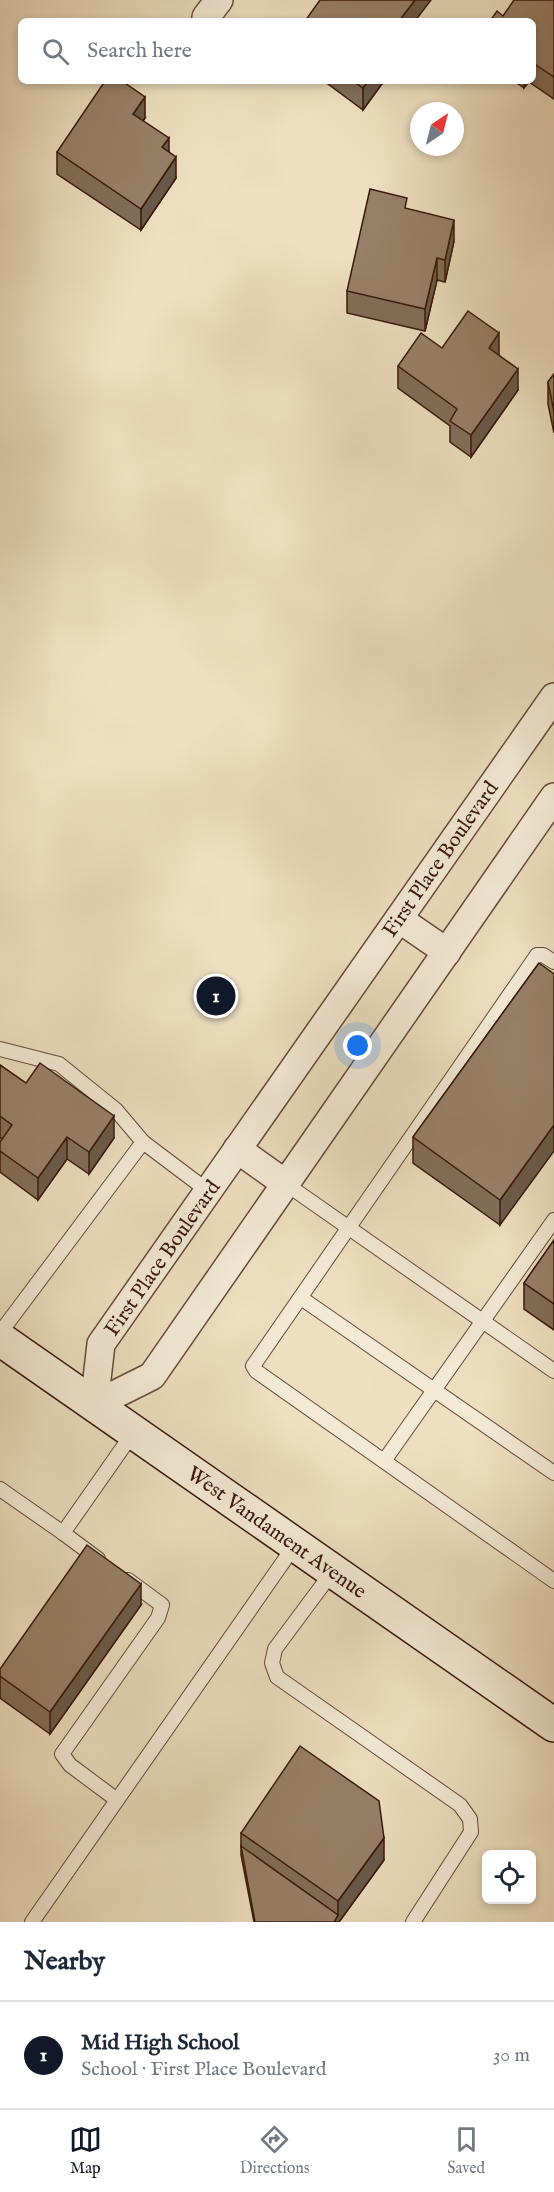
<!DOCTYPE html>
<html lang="en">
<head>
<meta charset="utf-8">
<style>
  :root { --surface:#fff; --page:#f2f2f3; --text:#1f2937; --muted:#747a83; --line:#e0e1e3; --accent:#111827 }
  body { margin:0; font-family:"IM FELL English",serif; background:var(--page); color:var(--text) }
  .controls { position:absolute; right:18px; bottom:18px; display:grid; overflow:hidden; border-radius:9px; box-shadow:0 3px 9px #0003 }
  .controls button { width:54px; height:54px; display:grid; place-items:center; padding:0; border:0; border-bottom:2px solid var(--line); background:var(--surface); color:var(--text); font:30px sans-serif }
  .compass { position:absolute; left:410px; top:102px; width:54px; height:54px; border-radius:50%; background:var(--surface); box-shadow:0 3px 9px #0003; rotate:35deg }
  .you { position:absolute; left:358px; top:1046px; width:21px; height:21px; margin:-15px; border:4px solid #fff; border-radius:50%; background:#1a73e8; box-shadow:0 0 0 9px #1a73e833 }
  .badge { display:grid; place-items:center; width:39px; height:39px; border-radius:50%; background:var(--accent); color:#fff; font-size:20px; font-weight:700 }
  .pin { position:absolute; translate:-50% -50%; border:3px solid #fff; box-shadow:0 2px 6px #0006 }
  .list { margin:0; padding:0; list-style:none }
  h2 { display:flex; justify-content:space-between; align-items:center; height:78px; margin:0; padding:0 24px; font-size:26px }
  h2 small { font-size:20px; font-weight:400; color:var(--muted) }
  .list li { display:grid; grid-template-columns:39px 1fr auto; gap:18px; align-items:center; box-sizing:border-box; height:108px; padding:0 24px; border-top:2px solid var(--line) }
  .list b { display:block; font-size:22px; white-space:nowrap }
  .list p { margin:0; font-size:20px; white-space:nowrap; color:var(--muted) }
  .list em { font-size:20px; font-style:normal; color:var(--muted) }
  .icon { flex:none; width:33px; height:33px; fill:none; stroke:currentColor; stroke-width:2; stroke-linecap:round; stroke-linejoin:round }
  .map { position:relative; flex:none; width:554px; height:1922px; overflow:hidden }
  .search { position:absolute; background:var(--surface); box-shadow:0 3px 9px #0003; left:18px; right:18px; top:18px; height:66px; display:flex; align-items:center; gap:15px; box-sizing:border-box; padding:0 21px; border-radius:9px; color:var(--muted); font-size:22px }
  .sheet { height:186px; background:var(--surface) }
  nav { display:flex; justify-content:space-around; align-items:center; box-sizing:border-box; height:84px; border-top:2px solid var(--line); background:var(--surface); font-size:16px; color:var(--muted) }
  nav a { display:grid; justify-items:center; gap:3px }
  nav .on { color:var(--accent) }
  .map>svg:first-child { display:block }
</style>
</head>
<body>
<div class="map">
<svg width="554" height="1922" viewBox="0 0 554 1922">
  <rect width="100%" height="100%" fill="#eddfc0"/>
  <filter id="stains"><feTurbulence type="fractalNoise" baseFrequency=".00333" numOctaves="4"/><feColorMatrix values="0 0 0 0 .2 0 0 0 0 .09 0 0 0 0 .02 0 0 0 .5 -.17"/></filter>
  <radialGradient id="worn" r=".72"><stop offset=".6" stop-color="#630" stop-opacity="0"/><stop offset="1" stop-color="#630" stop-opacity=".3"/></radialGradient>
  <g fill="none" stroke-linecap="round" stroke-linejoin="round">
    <defs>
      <g id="lane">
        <polyline points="554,962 543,955 537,955 253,1366 256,1371 554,1581"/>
        <polyline points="0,1049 59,1064 116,1110 143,1142"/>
        <polyline points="286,1184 554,1371"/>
        <polyline points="301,1298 554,1473"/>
        <polyline points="0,1333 143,1142 208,1191"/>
        <polyline points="384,1461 554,1220"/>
        <polyline points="0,1489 63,1533"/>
        <polyline points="98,1559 63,1533 133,1433"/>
        <polyline points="333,1571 275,1649 272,1663 277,1677 460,1805 470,1819 471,1832 413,1922"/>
        <polyline points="117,1800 70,1765 62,1754 158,1618 162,1605 128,1580"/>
        <polyline points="32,1922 295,1545"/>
      </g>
      <g id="street">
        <polyline points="206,17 219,0"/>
        <polyline points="399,919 447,952"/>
        <polyline points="237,1149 286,1184"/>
        <polyline points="94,1405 101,1344 554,697"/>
        <polyline points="94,1405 152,1376 554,797"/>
      </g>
      <polyline id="secondary" points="0,1339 554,1725"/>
    </defs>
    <use href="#lane" stroke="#664a38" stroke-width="16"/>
    <use href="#street" stroke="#664a38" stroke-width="30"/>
    <use href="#secondary" stroke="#39190a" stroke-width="36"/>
    <use href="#lane" stroke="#f3ead6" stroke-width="14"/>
    <use href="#street" stroke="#f3ead6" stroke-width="27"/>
    <use href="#secondary" stroke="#f3ead6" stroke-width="33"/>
  </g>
  <g fill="#826e5a" stroke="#39190a" stroke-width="1.5">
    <polygon points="554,0 554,99 529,82 524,88 514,81 533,81 533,21 503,16"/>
    <polygon points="324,81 384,81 363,110"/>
    <polygon points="145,118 143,121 169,151 176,178 141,230 57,174 57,152"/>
    <polygon points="407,209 454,241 445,282 437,280 425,331 347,313 347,291"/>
    <polygon points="442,348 499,355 518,390 471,457 450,442 450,426 398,388 398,366"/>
    <polygon points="554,374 554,433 548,404 548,382"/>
    <polygon points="539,963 500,1225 413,1163 413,1137"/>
    <polygon points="0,1065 26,1083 114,1138 89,1174 67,1159 38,1200 0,1172 0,1142 2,1139 0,1138"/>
    <polygon points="554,1240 554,1330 524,1309 524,1283"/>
    <polygon points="141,1605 50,1734 0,1698 0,1669"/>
    <polygon points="241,1833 384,1860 339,1922 254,1922 241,1855"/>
  </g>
  <g fill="#6a5a4a" stroke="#39190a" stroke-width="1.5">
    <polygon points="415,0 431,0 415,21 399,21"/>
    <polygon points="368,81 384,81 363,110 363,88"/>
    <polygon points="524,81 529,81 524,88"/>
    <polygon points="145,97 145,118 133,136 133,114"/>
    <polygon points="169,138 169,160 162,147"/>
    <polygon points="176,157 176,178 141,230 141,209"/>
    <polygon points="454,220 454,241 445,282 445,260"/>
    <polygon points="437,258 437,280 425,331 425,309"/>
    <polygon points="499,333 499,355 489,370 489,348"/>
    <polygon points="518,369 518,390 471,457 471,435"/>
    <polygon points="114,1116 114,1138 89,1174 89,1152"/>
    <polygon points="554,1125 554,1151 500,1225 500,1200"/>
    <polygon points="67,1137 67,1159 38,1200 38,1178"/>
    <polygon points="141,1584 141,1605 50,1734 50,1712"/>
    <polygon points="384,1838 384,1860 339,1922 334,1922 338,1915 338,1901"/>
  </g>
  <g fill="#978069" stroke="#39190a" stroke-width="1.5">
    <polygon points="320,0 415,0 399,21 305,21"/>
    <polygon points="514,0 554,0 554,77 533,63 533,21 490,21 497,11 503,16"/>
    <polygon points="105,81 122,81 145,97 133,114 169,138 162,147 176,157 141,209 57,152"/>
    <polygon points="353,81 368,81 363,88"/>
    <polygon points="370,189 407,198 405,208 454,220 445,260 437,258 425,309 347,291"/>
    <polygon points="468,311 499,333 489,348 518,369 471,435 450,421 457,409 398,366 421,333 442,348"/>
    <polygon points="554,374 554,412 548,382"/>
    <polygon points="539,963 554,974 554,1125 500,1200 413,1137"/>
    <polygon points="40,1063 114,1116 89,1152 67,1137 38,1178 0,1151 0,1142 12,1125 0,1116 0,1065 26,1083"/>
    <polygon points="554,1240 554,1304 524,1283"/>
    <polygon points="87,1545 141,1584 50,1712 0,1676 0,1669"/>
    <polygon points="300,1746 379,1801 384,1838 338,1901 241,1833"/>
    <polygon points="241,1846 338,1915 334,1922 255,1922"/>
  </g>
  <g text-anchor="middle" stroke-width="4.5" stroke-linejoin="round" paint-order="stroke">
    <g font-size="21" fill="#39190a" stroke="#f3ead6">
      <text transform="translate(440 859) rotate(-55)" y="7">First Place Boulevard</text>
      <text transform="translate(162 1258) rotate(-55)" y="7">First Place Boulevard</text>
      <text transform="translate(277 1532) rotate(35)" y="7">West Vandament Avenue</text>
    </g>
  </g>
  <rect width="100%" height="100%" filter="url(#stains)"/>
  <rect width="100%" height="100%" fill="url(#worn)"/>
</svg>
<div class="controls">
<button><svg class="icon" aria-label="locate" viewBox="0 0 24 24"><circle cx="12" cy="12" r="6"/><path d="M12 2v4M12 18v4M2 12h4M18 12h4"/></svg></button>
</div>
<svg class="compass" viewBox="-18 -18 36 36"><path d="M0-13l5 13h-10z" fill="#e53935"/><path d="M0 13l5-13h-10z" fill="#747a83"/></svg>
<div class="you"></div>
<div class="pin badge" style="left:216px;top:996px">1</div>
<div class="search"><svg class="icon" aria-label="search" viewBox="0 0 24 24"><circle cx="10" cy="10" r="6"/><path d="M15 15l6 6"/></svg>Search here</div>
</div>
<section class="sheet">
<h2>Nearby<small></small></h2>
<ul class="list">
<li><span class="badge">1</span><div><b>Mid High School</b><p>School · First Place Boulevard</p></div><em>30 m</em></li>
</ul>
</section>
<nav>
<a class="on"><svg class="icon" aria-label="map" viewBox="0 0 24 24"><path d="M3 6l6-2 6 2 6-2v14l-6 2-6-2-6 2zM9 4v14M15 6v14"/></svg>Map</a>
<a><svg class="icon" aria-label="directions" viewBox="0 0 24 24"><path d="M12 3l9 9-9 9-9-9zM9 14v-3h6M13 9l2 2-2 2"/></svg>Directions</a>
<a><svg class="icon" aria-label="saved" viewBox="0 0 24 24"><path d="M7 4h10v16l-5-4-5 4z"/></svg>Saved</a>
</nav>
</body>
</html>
